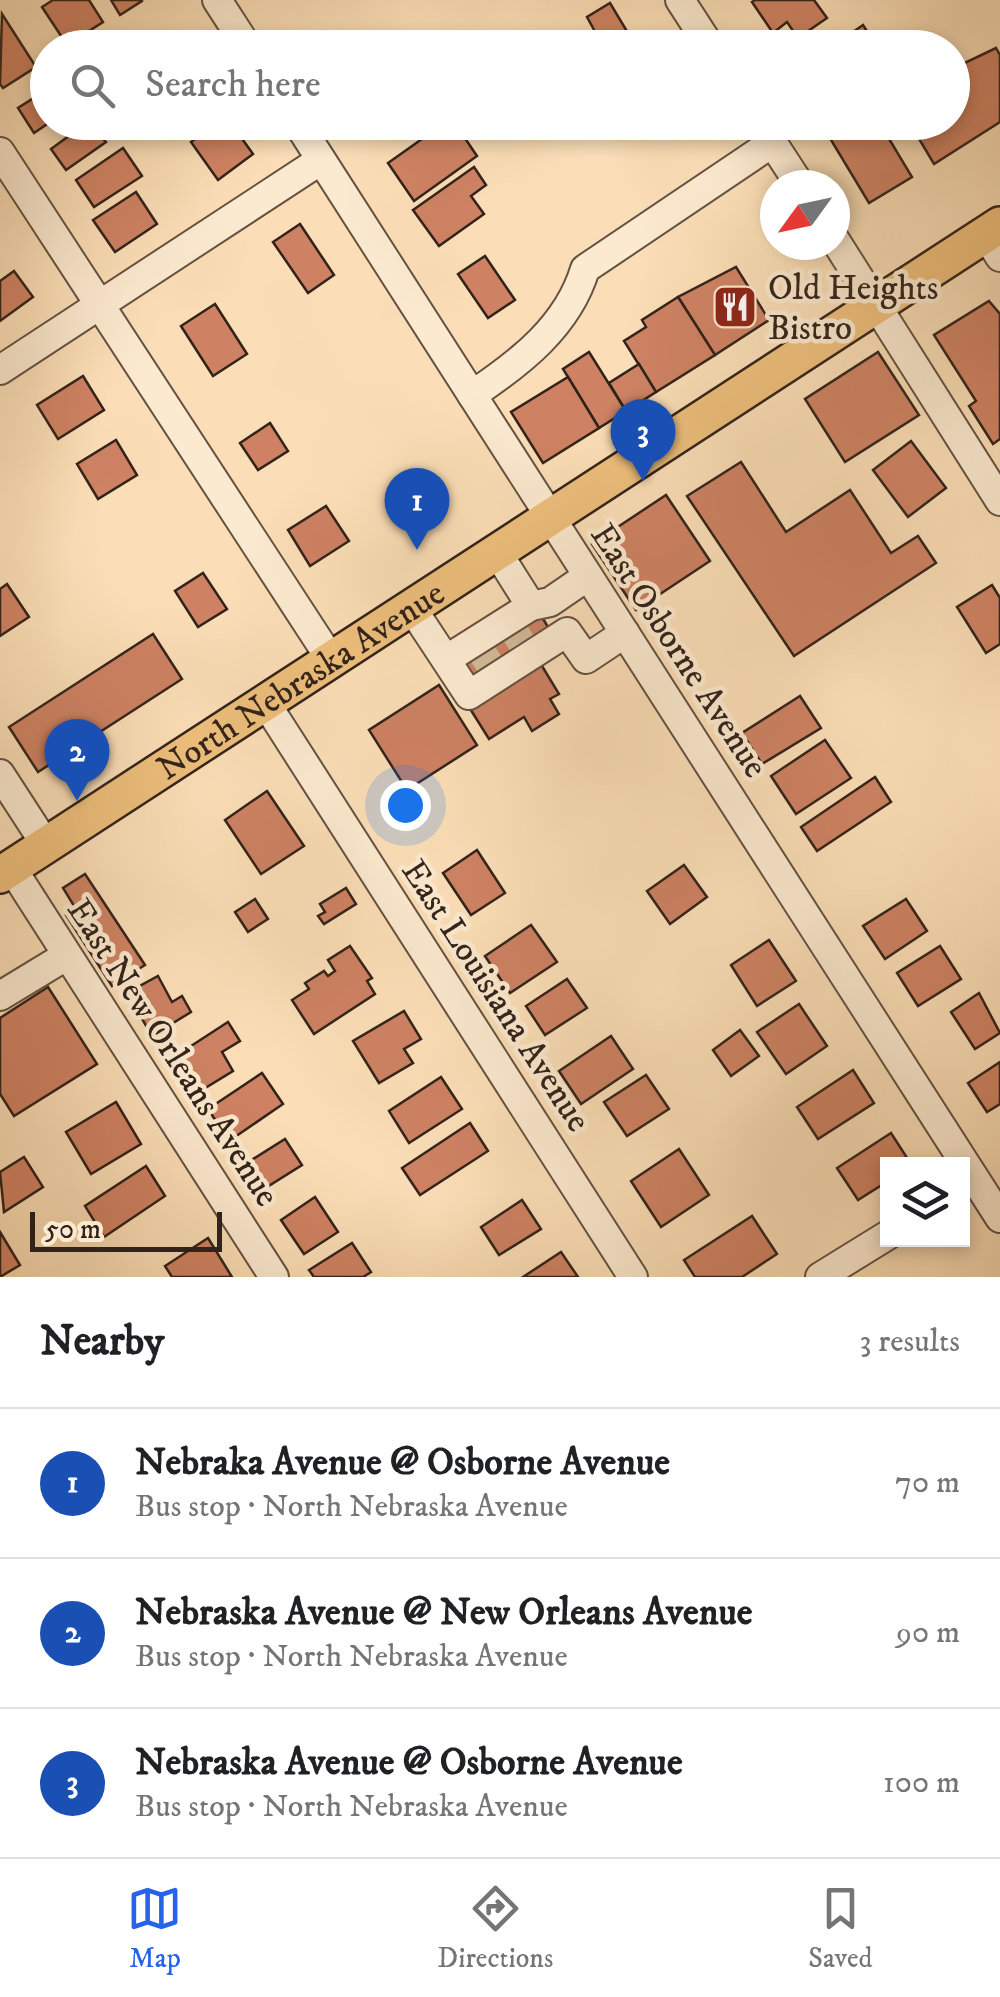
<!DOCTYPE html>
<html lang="en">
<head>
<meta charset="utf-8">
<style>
  :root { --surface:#fff; --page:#f2f2f2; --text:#202124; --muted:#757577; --line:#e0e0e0; --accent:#2563eb }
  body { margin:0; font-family:"IM FELL DW Pica",serif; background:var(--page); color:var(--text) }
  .controls { position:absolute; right:30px; bottom:30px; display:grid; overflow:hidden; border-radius:0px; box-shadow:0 5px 15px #0003 }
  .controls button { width:90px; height:90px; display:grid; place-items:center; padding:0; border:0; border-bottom:2px solid var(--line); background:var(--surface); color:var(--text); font:50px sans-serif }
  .compass { position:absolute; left:760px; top:170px; width:90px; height:90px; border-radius:50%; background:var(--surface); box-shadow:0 5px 15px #0003; rotate:237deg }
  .scale { position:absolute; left:30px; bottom:25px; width:192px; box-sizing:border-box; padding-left:10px; border:5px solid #32231a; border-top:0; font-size:28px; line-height:35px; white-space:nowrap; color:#32231a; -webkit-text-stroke:8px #fcead0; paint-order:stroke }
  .you { position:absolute; left:405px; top:805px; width:35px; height:35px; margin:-25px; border:8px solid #fff; border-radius:50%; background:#1a73e8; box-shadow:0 0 0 15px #1a73e833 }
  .badge { display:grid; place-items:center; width:65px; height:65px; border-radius:50%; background:var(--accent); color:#fff; font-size:32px; font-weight:700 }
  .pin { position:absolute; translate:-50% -82px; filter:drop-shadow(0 2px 5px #0008) }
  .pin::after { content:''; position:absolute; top:52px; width:35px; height:30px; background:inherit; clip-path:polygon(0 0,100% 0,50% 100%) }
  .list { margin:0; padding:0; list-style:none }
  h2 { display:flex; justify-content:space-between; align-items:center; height:130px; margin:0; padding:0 40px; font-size:42px }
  h2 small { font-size:32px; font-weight:400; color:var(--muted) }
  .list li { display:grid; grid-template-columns:65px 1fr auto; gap:30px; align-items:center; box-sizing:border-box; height:150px; padding:0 40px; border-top:2px solid var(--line) }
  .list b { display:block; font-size:38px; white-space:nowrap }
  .list p { margin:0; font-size:32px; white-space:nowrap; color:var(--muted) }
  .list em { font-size:32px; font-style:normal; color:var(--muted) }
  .icon { flex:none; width:55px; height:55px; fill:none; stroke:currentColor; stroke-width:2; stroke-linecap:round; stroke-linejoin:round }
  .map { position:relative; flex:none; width:1000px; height:1277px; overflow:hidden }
  .search { position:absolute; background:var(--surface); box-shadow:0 5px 15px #0003; left:30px; right:30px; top:30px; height:110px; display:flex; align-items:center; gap:25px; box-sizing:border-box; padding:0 35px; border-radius:55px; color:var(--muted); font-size:38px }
  .sheet { height:580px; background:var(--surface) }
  nav { display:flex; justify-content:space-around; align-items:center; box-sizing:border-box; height:140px; border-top:2px solid var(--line); background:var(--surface); font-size:28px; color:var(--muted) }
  nav a { display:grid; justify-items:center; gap:5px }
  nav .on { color:var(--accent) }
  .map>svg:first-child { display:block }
</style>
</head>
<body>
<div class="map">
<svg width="1000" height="1277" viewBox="0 0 1000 1277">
  <rect width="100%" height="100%" fill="#fbdeb7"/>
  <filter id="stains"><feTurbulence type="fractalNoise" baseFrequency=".002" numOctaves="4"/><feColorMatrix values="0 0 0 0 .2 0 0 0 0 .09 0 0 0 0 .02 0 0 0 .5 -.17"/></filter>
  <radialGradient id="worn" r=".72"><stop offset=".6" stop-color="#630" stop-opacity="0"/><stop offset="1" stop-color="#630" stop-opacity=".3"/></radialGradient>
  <g fill="#ce8263" stroke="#32231a" stroke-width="2.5">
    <polygon points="53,0 89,0 103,22 67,45 42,7"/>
    <polygon points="111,0 142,0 142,1 120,15"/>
    <polygon points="755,0 814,0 827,18 798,38 787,22 773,33 752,2"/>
    <polygon points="610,3 637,48 604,48 587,17"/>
    <polygon points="2,14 36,67 3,88 0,84"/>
    <polygon points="863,25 878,48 830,48"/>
    <polygon points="125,37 133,48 109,48"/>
    <polygon points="996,48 1000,55 1000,122 934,164 909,122 952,122 952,69"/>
    <polygon points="48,89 50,122 34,133 18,108"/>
    <polygon points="88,122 106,142 66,170 51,149"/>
    <polygon points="218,122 230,122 253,154 218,180 191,142"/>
    <polygon points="446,122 454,122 477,156 414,201 388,163"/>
    <polygon points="859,122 879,122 912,177 869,203 831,140"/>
    <polygon points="123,148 142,176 94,207 76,180"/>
    <polygon points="474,167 486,185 471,196 484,214 439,246 413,210"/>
    <polygon points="136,192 157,224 115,252 93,220"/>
    <polygon points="300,224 334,275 308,293 273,242"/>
    <polygon points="485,256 515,300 488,318 458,274"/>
    <polygon points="736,267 769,320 715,355 678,297"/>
    <polygon points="14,271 33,297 0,321 0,281"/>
    <polygon points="678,297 715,355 656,392 624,341 646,327 642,320"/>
    <polygon points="989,301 1000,314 1000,439 993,444 969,406 976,401 934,335"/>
    <polygon points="215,304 247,354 213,376 181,326"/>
    <polygon points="589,352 626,411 599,428 563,369"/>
    <polygon points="878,352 919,415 845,462 805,399"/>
    <polygon points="639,364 656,392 626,411 609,383"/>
    <polygon points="83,376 104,410 58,439 37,405"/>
    <polygon points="568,377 599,428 543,463 511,412"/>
    <polygon points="270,423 288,451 258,470 240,443"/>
    <polygon points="116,440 137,475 98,499 77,464"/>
    <polygon points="911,441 946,488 908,517 873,470"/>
    <polygon points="741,462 786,532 850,490 891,553 918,536 936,563 794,656 687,496"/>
    <polygon points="666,495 710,561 636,610 592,544"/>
    <polygon points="326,506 349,541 310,566 288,530"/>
    <polygon points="203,573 227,609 198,627 175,591"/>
    <polygon points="7,584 29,617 0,636 0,589"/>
    <polygon points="992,585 1000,598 1000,644 986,653 957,607"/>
    <polygon points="539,612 551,632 468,682 456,661"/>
    <polygon points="153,634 182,679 38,772 9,727"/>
    <polygon points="539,661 559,694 550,699 559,714 532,731 524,717 489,739 469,707"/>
    <polygon points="439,685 477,745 407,790 369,730"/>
    <polygon points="800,696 821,728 762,764 742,733"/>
    <polygon points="825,740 851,778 796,814 771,776"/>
    <polygon points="875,777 891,802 817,851 801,827"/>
    <polygon points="267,791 304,846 261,874 225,820"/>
    <polygon points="477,850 505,893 471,915 443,873"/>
    <polygon points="684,865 707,897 670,924 647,891"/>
    <polygon points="85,874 145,965 112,986 66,915 76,909 63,888"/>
    <polygon points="346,888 356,904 324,924 318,916 325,912 320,904"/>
    <polygon points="255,899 268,919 248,932 235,912"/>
    <polygon points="906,899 927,931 885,959 863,926"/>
    <polygon points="531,925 557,962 510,993 485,956"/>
    <polygon points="769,940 796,981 757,1006 731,965"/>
    <polygon points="350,946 372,978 367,981 375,994 314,1034 292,1000 309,989 305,983 324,971 328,976 335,971 328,960"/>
    <polygon points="940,946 961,979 918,1006 897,973"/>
    <polygon points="158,976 172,1002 182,996 191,1012 152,1036 127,993"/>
    <polygon points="567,979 587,1008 545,1035 526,1006"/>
    <polygon points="48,987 97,1064 14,1116 0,1094 0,1018"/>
    <polygon points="979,993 1000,1033 975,1049 951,1012"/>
    <polygon points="799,1004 827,1046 786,1074 757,1032"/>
    <polygon points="404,1011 421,1039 404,1049 413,1063 379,1083 353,1041"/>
    <polygon points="228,1022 240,1041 222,1052 233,1071 197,1093 174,1057"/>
    <polygon points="740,1030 759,1056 731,1076 713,1050"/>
    <polygon points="611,1036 633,1069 581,1104 559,1071"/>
    <polygon points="1000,1062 1000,1104 987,1112 968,1083"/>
    <polygon points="853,1070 874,1103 818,1139 797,1107"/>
    <polygon points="262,1073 283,1104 229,1141 208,1109"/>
    <polygon points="646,1075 669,1109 627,1136 604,1102"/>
    <polygon points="441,1077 462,1109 409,1143 389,1111"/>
    <polygon points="116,1102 141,1144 91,1174 66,1132"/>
    <polygon points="470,1123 488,1151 420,1195 402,1168"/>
    <polygon points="891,1133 911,1164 888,1164 888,1181 858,1200 837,1168"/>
    <polygon points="285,1139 302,1165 267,1187 250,1161"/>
    <polygon points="679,1149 709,1195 661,1227 631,1181"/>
    <polygon points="24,1157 43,1187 4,1212 0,1172"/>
    <polygon points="146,1166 165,1196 104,1237 85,1206"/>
    <polygon points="315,1197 338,1232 304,1254 281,1220"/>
    <polygon points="522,1200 541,1229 499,1255 481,1227"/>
    <polygon points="752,1216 777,1254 742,1277 695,1277 684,1260"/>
    <polygon points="0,1232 20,1265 0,1277"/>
    <polygon points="208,1238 232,1277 172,1277 165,1266"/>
    <polygon points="352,1243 371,1272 363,1277 314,1277 309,1270"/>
    <polygon points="561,1252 578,1277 523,1277"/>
  </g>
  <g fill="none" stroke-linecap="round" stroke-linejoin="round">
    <g stroke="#d3b998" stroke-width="28" stroke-dasharray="28 14" stroke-linecap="butt">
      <polyline points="512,628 525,648"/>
      <polyline points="479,648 492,668"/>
    </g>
    <defs>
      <g id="minor">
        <polyline points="217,0 248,48"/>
        <polyline points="680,0 711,48"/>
        <polyline points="297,122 1000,1218"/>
        <polyline points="759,122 800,185"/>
        <polyline points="0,152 330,658"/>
        <polyline points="986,235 1000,257"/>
        <polyline points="835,240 1000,501"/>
        <polyline points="0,370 321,160"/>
        <path d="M472,395C520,363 568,326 585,269L772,143"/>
        <polyline points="531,606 550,602 588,576"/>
        <polyline points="411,607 469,695 567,632 586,659 625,633"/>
        <polyline points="447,659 531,606 497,552"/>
        <polyline points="265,702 633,1277"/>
        <polyline points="0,774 46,845"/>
        <polyline points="11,867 274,1277"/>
        <polyline points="0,996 66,956"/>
        <polyline points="820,1277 888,1235"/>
      </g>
      <g id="major">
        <path id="s1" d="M0,875L1000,225"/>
      </g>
    </defs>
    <use href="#minor" stroke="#645241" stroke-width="32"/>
    <use href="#major" stroke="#32231a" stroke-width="40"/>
    <use href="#minor" stroke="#fcead0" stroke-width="28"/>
    <use href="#major" stroke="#eebf7c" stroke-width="35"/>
  </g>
  <defs>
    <symbol id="restaurant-square" viewBox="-11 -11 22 22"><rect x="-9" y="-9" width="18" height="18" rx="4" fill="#8f2418" stroke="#fcead0"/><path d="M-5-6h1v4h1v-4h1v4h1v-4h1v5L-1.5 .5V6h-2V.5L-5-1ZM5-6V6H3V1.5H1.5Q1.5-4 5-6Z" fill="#fff"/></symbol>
  </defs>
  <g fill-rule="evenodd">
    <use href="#restaurant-square" x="710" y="282" width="50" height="50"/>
  </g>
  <g text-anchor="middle" stroke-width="9" stroke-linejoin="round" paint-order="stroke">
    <g font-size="35" fill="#32231a" stroke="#fcead0" text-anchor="start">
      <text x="768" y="299">Old Heights<tspan x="768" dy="40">Bistro</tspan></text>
    </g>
    <g font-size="35" fill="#32231a" stroke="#fcead0">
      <text transform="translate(680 650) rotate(57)" y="12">East Osborne Avenue</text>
      <text dy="12" stroke="none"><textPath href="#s1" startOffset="358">North Nebraska Avenue</textPath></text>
      <text transform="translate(497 995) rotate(57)" y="12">East Louisiana Avenue</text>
      <text transform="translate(174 1052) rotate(57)" y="12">East New Orleans Avenue</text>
    </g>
  </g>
  <rect width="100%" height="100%" filter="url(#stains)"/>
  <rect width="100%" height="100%" fill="url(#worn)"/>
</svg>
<div class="controls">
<button><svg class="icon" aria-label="layers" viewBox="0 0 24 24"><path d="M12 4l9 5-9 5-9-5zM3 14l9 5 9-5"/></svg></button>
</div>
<svg class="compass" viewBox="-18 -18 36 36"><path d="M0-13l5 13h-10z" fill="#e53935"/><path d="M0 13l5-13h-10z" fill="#757577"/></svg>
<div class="scale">50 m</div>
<div class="you"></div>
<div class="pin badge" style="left:417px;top:550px;background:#1a4fb4">1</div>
<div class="pin badge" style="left:77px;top:801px;background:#1a4fb4">2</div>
<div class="pin badge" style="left:643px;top:481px;background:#1a4fb4">3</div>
<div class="search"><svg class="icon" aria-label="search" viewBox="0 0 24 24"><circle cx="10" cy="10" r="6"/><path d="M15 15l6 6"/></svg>Search here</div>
</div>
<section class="sheet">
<h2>Nearby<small>3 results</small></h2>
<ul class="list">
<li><span class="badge" style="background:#1a4fb4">1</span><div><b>Nebraka Avenue @ Osborne Avenue</b><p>Bus stop · North Nebraska Avenue</p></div><em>70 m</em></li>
<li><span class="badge" style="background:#1a4fb4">2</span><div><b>Nebraska Avenue @ New Orleans Avenue</b><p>Bus stop · North Nebraska Avenue</p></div><em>90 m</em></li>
<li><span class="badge" style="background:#1a4fb4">3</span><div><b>Nebraska Avenue @ Osborne Avenue</b><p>Bus stop · North Nebraska Avenue</p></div><em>100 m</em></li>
</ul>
</section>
<nav>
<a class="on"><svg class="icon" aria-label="map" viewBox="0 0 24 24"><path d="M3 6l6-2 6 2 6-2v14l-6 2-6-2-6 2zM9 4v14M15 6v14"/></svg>Map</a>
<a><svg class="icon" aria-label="directions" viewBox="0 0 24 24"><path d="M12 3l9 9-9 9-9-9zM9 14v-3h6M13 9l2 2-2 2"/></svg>Directions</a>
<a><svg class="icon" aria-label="saved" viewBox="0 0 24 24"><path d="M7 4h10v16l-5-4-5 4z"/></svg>Saved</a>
</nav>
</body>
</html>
